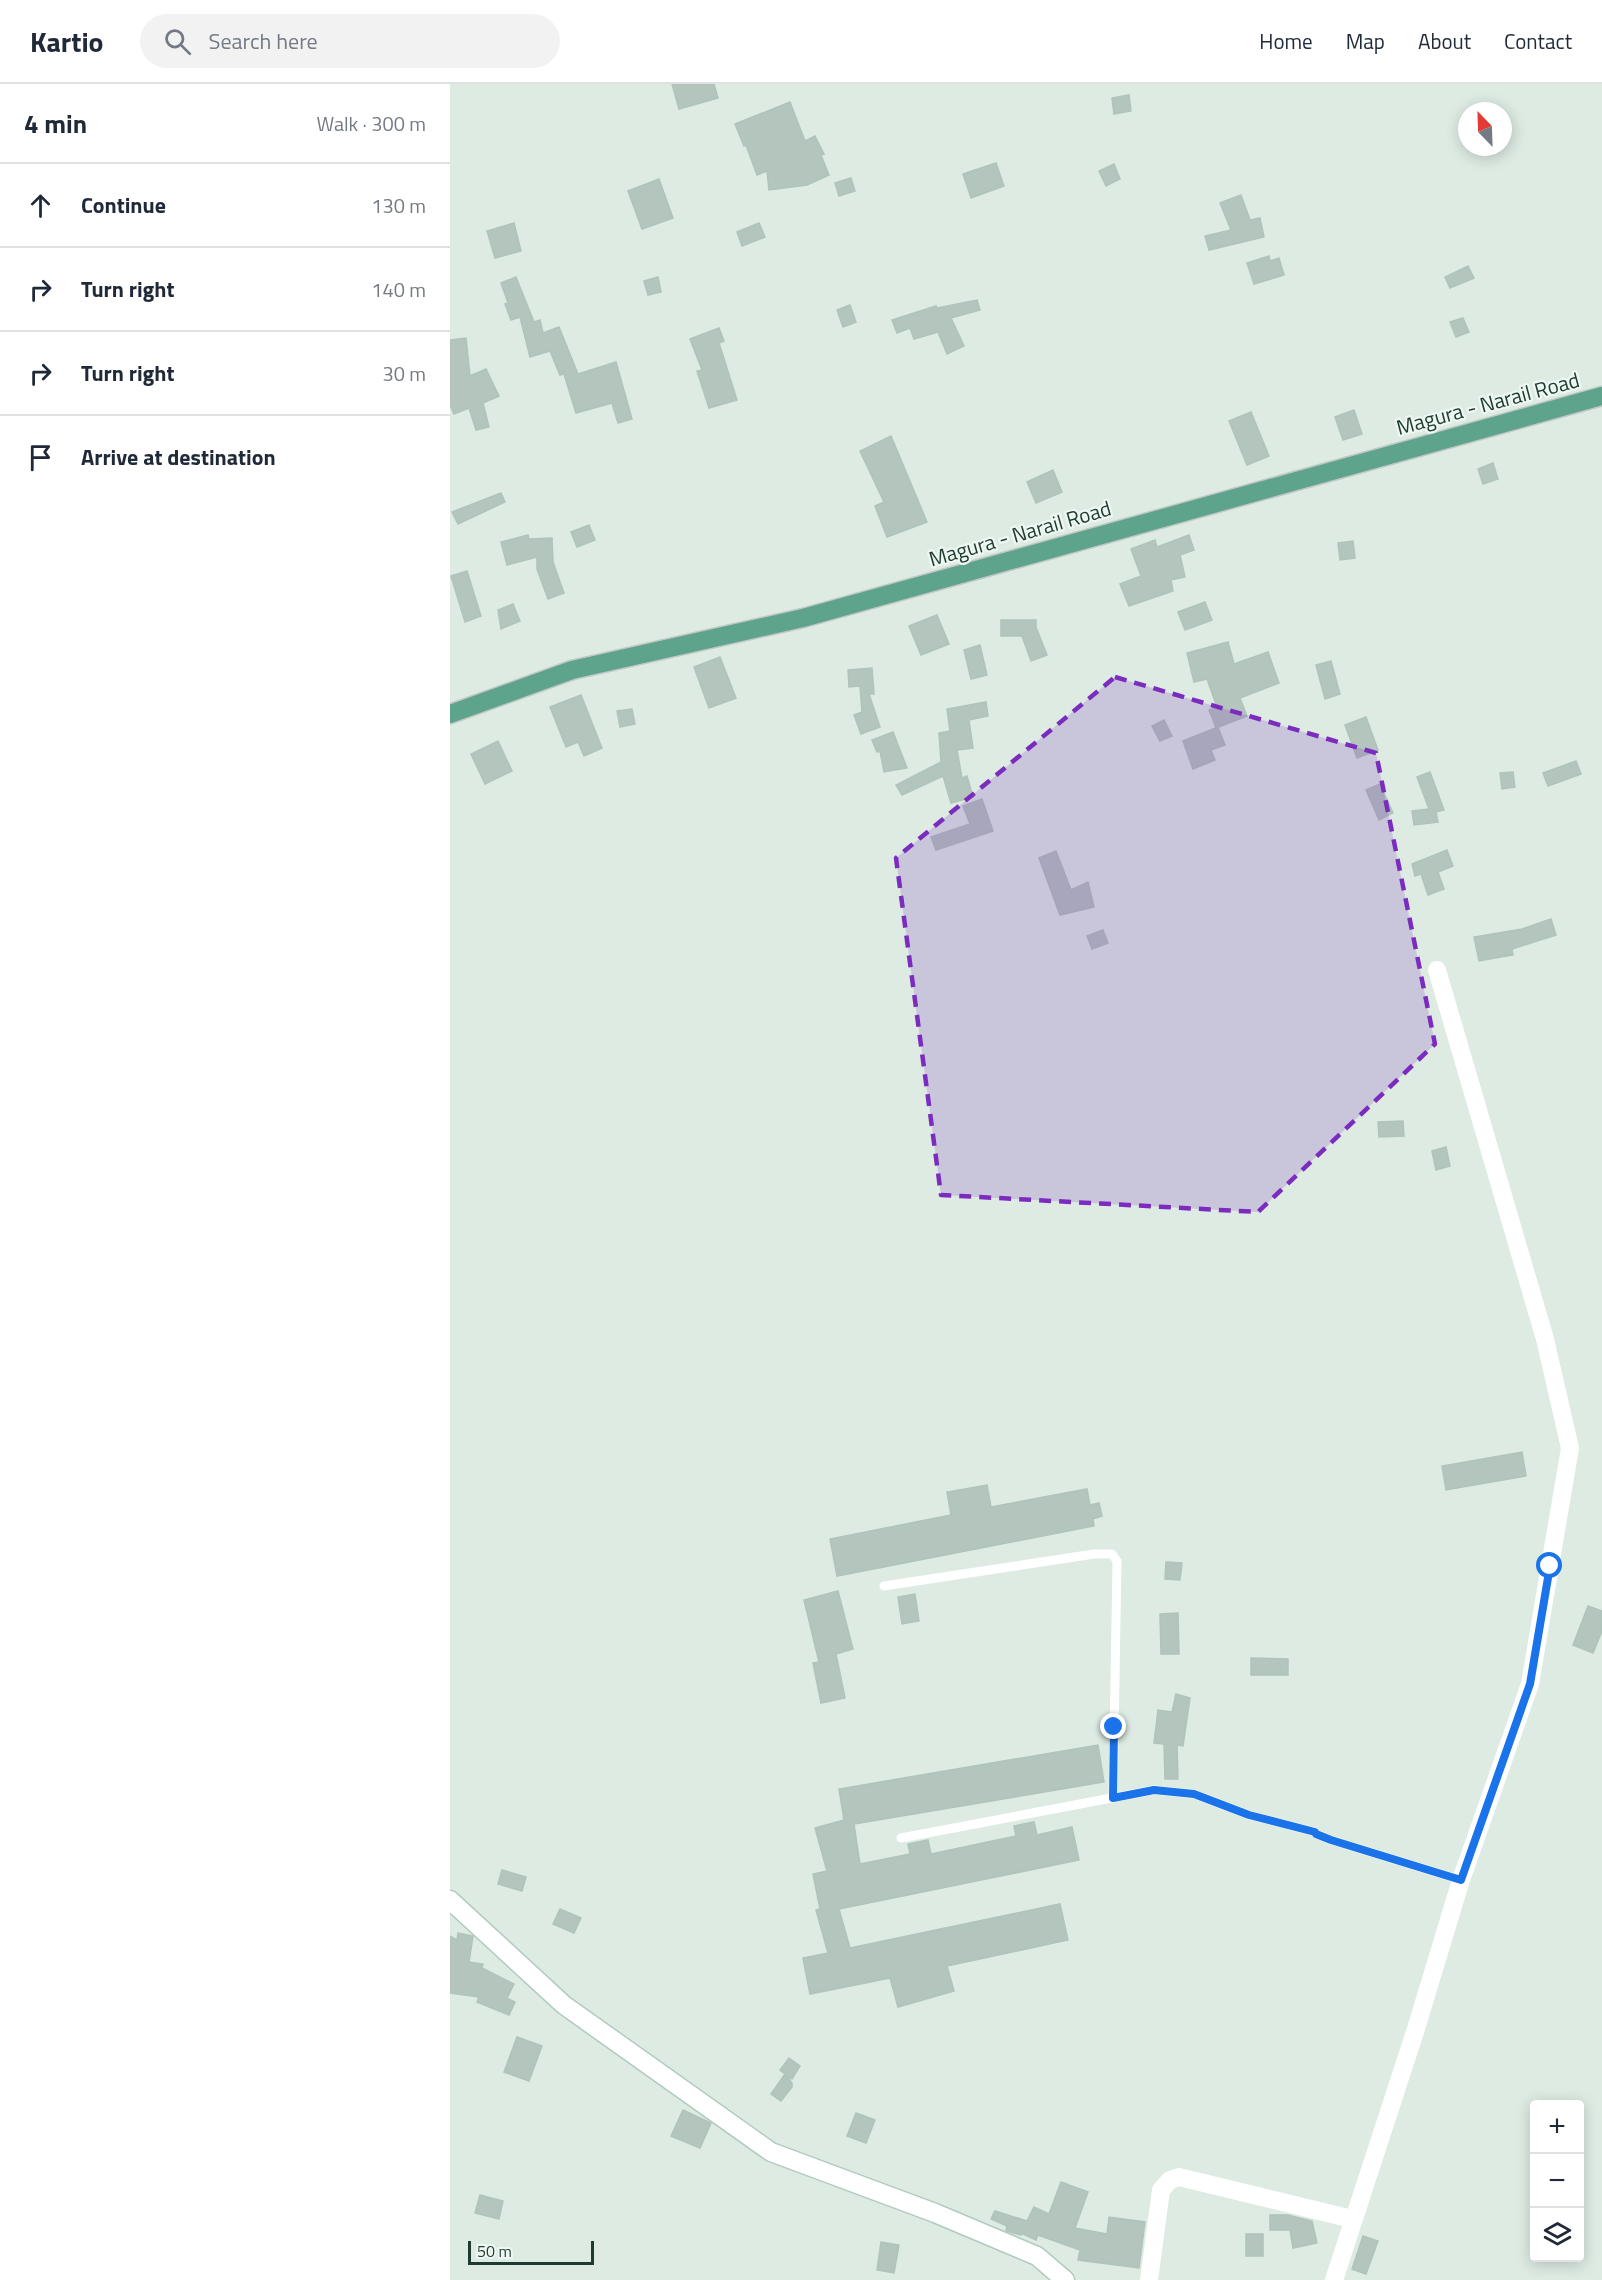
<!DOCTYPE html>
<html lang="en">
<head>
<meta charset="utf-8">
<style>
  :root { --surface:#fff; --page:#f2f2f3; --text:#1f2937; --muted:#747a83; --line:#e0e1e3 }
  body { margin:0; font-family:"Titillium Web",sans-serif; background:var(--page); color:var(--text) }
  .controls { position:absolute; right:18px; bottom:18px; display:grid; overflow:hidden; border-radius:6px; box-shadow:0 3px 15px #0003 }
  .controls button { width:54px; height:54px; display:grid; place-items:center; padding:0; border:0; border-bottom:2px solid var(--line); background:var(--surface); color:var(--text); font:30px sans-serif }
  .compass { position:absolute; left:1008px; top:18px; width:54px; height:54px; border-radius:50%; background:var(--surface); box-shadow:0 3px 15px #0003; rotate:337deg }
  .scale { position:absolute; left:18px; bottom:15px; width:126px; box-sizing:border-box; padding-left:6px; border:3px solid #1e3b31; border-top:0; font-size:16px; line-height:21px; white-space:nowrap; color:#1e3b31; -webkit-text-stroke:4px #eef7f2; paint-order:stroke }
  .stop { position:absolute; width:18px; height:18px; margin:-14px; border:4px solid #1a73e8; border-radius:50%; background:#fff }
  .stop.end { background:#1a73e8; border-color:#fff; box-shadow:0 2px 6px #0008 }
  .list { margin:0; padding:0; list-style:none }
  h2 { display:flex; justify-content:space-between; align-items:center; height:78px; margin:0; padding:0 24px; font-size:26px }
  h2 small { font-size:20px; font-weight:400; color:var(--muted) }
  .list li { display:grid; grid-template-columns:39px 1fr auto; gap:18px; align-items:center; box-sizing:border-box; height:84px; padding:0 24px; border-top:2px solid var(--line) }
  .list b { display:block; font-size:22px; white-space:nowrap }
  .list em { font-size:20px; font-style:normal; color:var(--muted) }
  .icon { flex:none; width:33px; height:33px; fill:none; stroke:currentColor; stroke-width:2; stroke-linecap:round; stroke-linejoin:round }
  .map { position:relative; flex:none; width:1152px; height:2196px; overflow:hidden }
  header { display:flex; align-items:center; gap:36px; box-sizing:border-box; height:84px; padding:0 30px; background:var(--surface); border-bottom:2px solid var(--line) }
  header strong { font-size:28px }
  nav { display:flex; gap:33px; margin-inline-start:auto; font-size:21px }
  .search { width:420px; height:54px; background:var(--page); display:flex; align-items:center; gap:15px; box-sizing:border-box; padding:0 21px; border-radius:33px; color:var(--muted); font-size:22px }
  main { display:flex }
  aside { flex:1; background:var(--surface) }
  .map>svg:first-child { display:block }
</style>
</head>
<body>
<header>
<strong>Kartio</strong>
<div class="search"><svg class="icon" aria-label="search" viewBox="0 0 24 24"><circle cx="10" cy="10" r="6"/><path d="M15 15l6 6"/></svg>Search here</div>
<nav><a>Home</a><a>Map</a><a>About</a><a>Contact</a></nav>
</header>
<main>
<aside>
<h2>4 min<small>Walk · 300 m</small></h2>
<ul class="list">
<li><svg class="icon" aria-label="ahead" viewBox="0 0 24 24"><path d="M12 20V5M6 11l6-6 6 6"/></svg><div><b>Continue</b></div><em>130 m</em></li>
<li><svg class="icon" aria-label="right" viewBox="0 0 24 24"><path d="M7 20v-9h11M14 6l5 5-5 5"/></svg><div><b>Turn right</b></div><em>140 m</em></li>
<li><svg class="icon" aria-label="right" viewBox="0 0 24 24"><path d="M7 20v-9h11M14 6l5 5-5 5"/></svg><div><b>Turn right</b></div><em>30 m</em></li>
<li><svg class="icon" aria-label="arrive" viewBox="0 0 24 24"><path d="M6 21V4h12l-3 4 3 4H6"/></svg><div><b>Arrive at destination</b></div></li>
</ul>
</aside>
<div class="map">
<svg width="1152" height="2196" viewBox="0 0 1152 2196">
  <rect width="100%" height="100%" fill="#ddebe3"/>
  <g fill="#b3c5bc" stroke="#afc4ba" stroke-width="1.5">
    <polygon points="222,0 264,0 268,14 229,25"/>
    <polygon points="679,11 681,27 664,30 662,14"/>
    <polygon points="340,18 355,57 365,52 374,70 371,71 379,91 357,101 319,106 317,87 307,91 296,61 294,62 285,40"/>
    <polygon points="546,79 554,102 521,114 513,90"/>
    <polygon points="664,80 670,95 656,102 649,87"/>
    <polygon points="401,94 405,107 389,112 385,99"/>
    <polygon points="209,95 223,134 192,145 178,107"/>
    <polygon points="791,111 800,136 810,134 814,153 759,166 755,152 781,146 770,119"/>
    <polygon points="64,139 71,167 45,174 37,147"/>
    <polygon points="309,139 315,153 292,162 287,148"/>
    <polygon points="819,172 820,177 829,174 834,191 804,200 797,179"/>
    <polygon points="1018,182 1024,194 1000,204 995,193"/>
    <polygon points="66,193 84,238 90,236 93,249 109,243 128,290 166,278 182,335 168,339 162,319 126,329 114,290 110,291 100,267 80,273 70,233 61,236 55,220 58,219 51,199"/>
    <polygon points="208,193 211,208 198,211 194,197"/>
    <polygon points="527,216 530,226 501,234 514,262 497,270 488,248 464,255 460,244 447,249 442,236 486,222 487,224"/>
    <polygon points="400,221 406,238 393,243 387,226"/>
    <polygon points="1013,234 1019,248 1006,253 1000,238"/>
    <polygon points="269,244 274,257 269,259 287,316 259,324 247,287 252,286 240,255"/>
    <polygon points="16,254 20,292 36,285 49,312 33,319 39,343 26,346 19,324 4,330 0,321 0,256"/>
    <polygon points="904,326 912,350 893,356 885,333"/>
    <polygon points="801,328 819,372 797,381 779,337"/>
    <polygon points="441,352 477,438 437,453 425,422 434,418 410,367"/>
    <polygon points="1043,379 1048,395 1033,400 1028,385"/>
    <polygon points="603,386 612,408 586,419 577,398"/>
    <polygon points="51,409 55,418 8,440 2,428"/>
    <polygon points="139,441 145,456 127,463 121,448"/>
    <polygon points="78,451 79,455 102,454 103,478 114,509 98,515 87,485 87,473 57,481 51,458"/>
    <polygon points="739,451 744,466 730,471 735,493 721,496 723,507 679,522 670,500 691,492 681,465 705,456 707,463"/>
    <polygon points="903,457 905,474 890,476 888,459"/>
    <polygon points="17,487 31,532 15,538 1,492"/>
    <polygon points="755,518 762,536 735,546 728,528"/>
    <polygon points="63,520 70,537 51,545 48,526"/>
    <polygon points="487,531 499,560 471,571 459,542"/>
    <polygon points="551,536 586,536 586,543 597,571 581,577 572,552 551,552"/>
    <polygon points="778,558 784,580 818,568 829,599 790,614 797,632 766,644 759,626 767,623 757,595 744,598 737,569"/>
    <polygon points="530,561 537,591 521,595 514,566"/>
    <polygon points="270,573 286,614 259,624 244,583"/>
    <polygon points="881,577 890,610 875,615 866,581"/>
    <polygon points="422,584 424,610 419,610 430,643 411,650 404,631 412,628 410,602 399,603 398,586"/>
    <polygon points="131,611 152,664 134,672 128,658 116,663 100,623"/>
    <polygon points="536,618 538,632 519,636 523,664 507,666 512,694 517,692 523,713 501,719 493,692 452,711 446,701 491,678 489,649 500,647 497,625"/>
    <polygon points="182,625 185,640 170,643 167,627"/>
    <polygon points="916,633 928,666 907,674 895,641"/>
    <polygon points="714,636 722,652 710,657 702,642"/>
    <polygon points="768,643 775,661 761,666 765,676 743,685 733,657"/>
    <polygon points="443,648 457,684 434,688 430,667 427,668 422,656"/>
    <polygon points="48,657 62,687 35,700 21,670"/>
    <polygon points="1126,677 1131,690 1098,702 1093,689"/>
    <polygon points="980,688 994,726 986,728 988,738 964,741 962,727 979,725 967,693"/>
    <polygon points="1063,688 1065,703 1052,705 1050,689"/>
    <polygon points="930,700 943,729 929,736 916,706"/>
    <polygon points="532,715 543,747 486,766 481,753 520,740 513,722"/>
    <polygon points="997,766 1003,782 988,788 994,805 978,811 971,790 965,792 962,780"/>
    <polygon points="606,767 621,806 638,798 644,823 610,831 589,774"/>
    <polygon points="1101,835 1106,851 1062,865 1063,871 1029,877 1024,853 1072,845"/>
    <polygon points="653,846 658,859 642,865 637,852"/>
    <polygon points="953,1037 954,1052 929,1053 928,1038"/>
    <polygon points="996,1063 1000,1082 986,1086 982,1067"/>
    <polygon points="1072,1368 1076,1392 996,1406 992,1382"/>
    <polygon points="537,1401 541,1423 637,1405 640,1421 649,1419 652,1432 643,1435 644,1442 387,1492 380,1455 501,1431 497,1408"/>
    <polygon points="716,1478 732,1479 730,1496 715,1495"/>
    <polygon points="388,1507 403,1565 386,1570 395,1614 371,1619 363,1579 369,1578 354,1516"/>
    <polygon points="465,1510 469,1537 452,1540 448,1513"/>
    <polygon points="1138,1522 1152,1527 1152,1547 1143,1569 1123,1561"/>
    <polygon points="728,1529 729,1570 711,1570 710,1530"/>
    <polygon points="801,1574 838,1575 838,1591 801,1591"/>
    <polygon points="726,1610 740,1614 733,1662 727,1661 728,1695 715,1695 714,1660 704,1659 708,1626 722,1628"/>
    <polygon points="648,1661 654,1698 404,1740 410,1780 460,1770 458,1760 478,1756 481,1770 566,1752 564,1742 584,1738 587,1751 622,1743 629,1776 389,1825 400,1864 610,1820 618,1856 497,1882 504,1907 448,1923 440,1894 360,1910 353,1874 378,1869 366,1826 370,1825 363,1790 377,1787 365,1744 394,1736 389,1705"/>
    <polygon points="52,1786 76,1793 72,1807 48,1800"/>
    <polygon points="110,1825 131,1834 124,1849 103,1840"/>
    <polygon points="8,1849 23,1852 19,1878 33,1880 32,1884 64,1900 57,1914 65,1918 59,1931 27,1918 29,1913 0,1909 0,1852 7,1856"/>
    <polygon points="67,1953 92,1962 79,1997 54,1988"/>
    <polygon points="339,1974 350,1982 342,1995 336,1991 342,1999 342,2003 331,2017 321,2010 335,1990 330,1986"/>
    <polygon points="233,2026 261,2039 250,2064 221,2052"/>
    <polygon points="406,2029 425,2036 416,2059 397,2052"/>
    <polygon points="611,2098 638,2108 625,2144 657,2150 659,2133 695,2138 689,2184 628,2176 630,2166 588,2151 586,2156 571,2149 571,2151 556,2147 557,2142 541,2135 545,2127 577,2137 584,2123 599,2130"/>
    <polygon points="30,2111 53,2117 49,2135 25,2129"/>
    <polygon points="820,2131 838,2131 862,2137 867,2159 843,2164 840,2146 820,2146"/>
    <rect x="796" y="2150" width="17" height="22"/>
    <polygon points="913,2152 928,2157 916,2190 902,2185"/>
    <polygon points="431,2158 449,2161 444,2189 427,2186"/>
  </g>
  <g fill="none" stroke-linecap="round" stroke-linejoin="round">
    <defs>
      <polyline id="secondary" points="0,1816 114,1921 321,2068 485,2129 587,2172 615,2196"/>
      <polyline id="primary" points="0,630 122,586 353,534 1152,312"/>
    </defs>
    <use href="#secondary" stroke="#b0cbbf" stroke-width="21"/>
    <use href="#primary" stroke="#c0c8c5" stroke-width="21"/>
    <g stroke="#fff" stroke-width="9">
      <polyline points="434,1502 644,1470 662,1470 667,1477 663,1714"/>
      <polyline points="451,1754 704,1706 744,1710 799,1731 865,1748 866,1750 881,1756 1011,1796"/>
    </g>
    <g stroke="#fff" stroke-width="18">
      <polyline points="699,2196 711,2106 720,2096 729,2093 902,2135"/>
      <polyline points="884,2196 965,1948 1011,1796 1080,1600 1120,1364 1095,1255 987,886"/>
    </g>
    <use href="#secondary" stroke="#fff" stroke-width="18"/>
    <use href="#primary" stroke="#5ea48c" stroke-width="18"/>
  </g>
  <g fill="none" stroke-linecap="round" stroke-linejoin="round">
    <polyline stroke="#1a73e8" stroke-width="8" points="664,1643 663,1714 704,1706 744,1710 799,1731 865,1748 866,1750 881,1756 1011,1796 1080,1600 1100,1482"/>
  </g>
  <path fill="#7b2cbf" fill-opacity="0.2" stroke="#7b2cbf" stroke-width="4.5" stroke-dasharray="12 8" stroke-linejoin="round" d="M665,593L926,669L985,960L808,1128L491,1111L446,774Z"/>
  <g text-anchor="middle" stroke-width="4.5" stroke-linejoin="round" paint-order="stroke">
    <g font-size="21" fill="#1e3b31" stroke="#eef7f2">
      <text transform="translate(1038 320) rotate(-15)" y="7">Magura - Narail Road</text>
      <text transform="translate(570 450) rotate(-16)" y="7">Magura - Narail Road</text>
    </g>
  </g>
</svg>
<div class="controls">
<button>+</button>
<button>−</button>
<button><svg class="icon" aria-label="layers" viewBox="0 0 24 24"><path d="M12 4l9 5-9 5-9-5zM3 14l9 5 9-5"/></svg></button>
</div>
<svg class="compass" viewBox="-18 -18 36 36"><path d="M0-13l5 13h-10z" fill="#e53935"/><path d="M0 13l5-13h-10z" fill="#747a83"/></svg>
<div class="scale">50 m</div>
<div class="stop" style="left:1100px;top:1482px"></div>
<div class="stop end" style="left:664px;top:1643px"></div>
</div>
</main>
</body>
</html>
